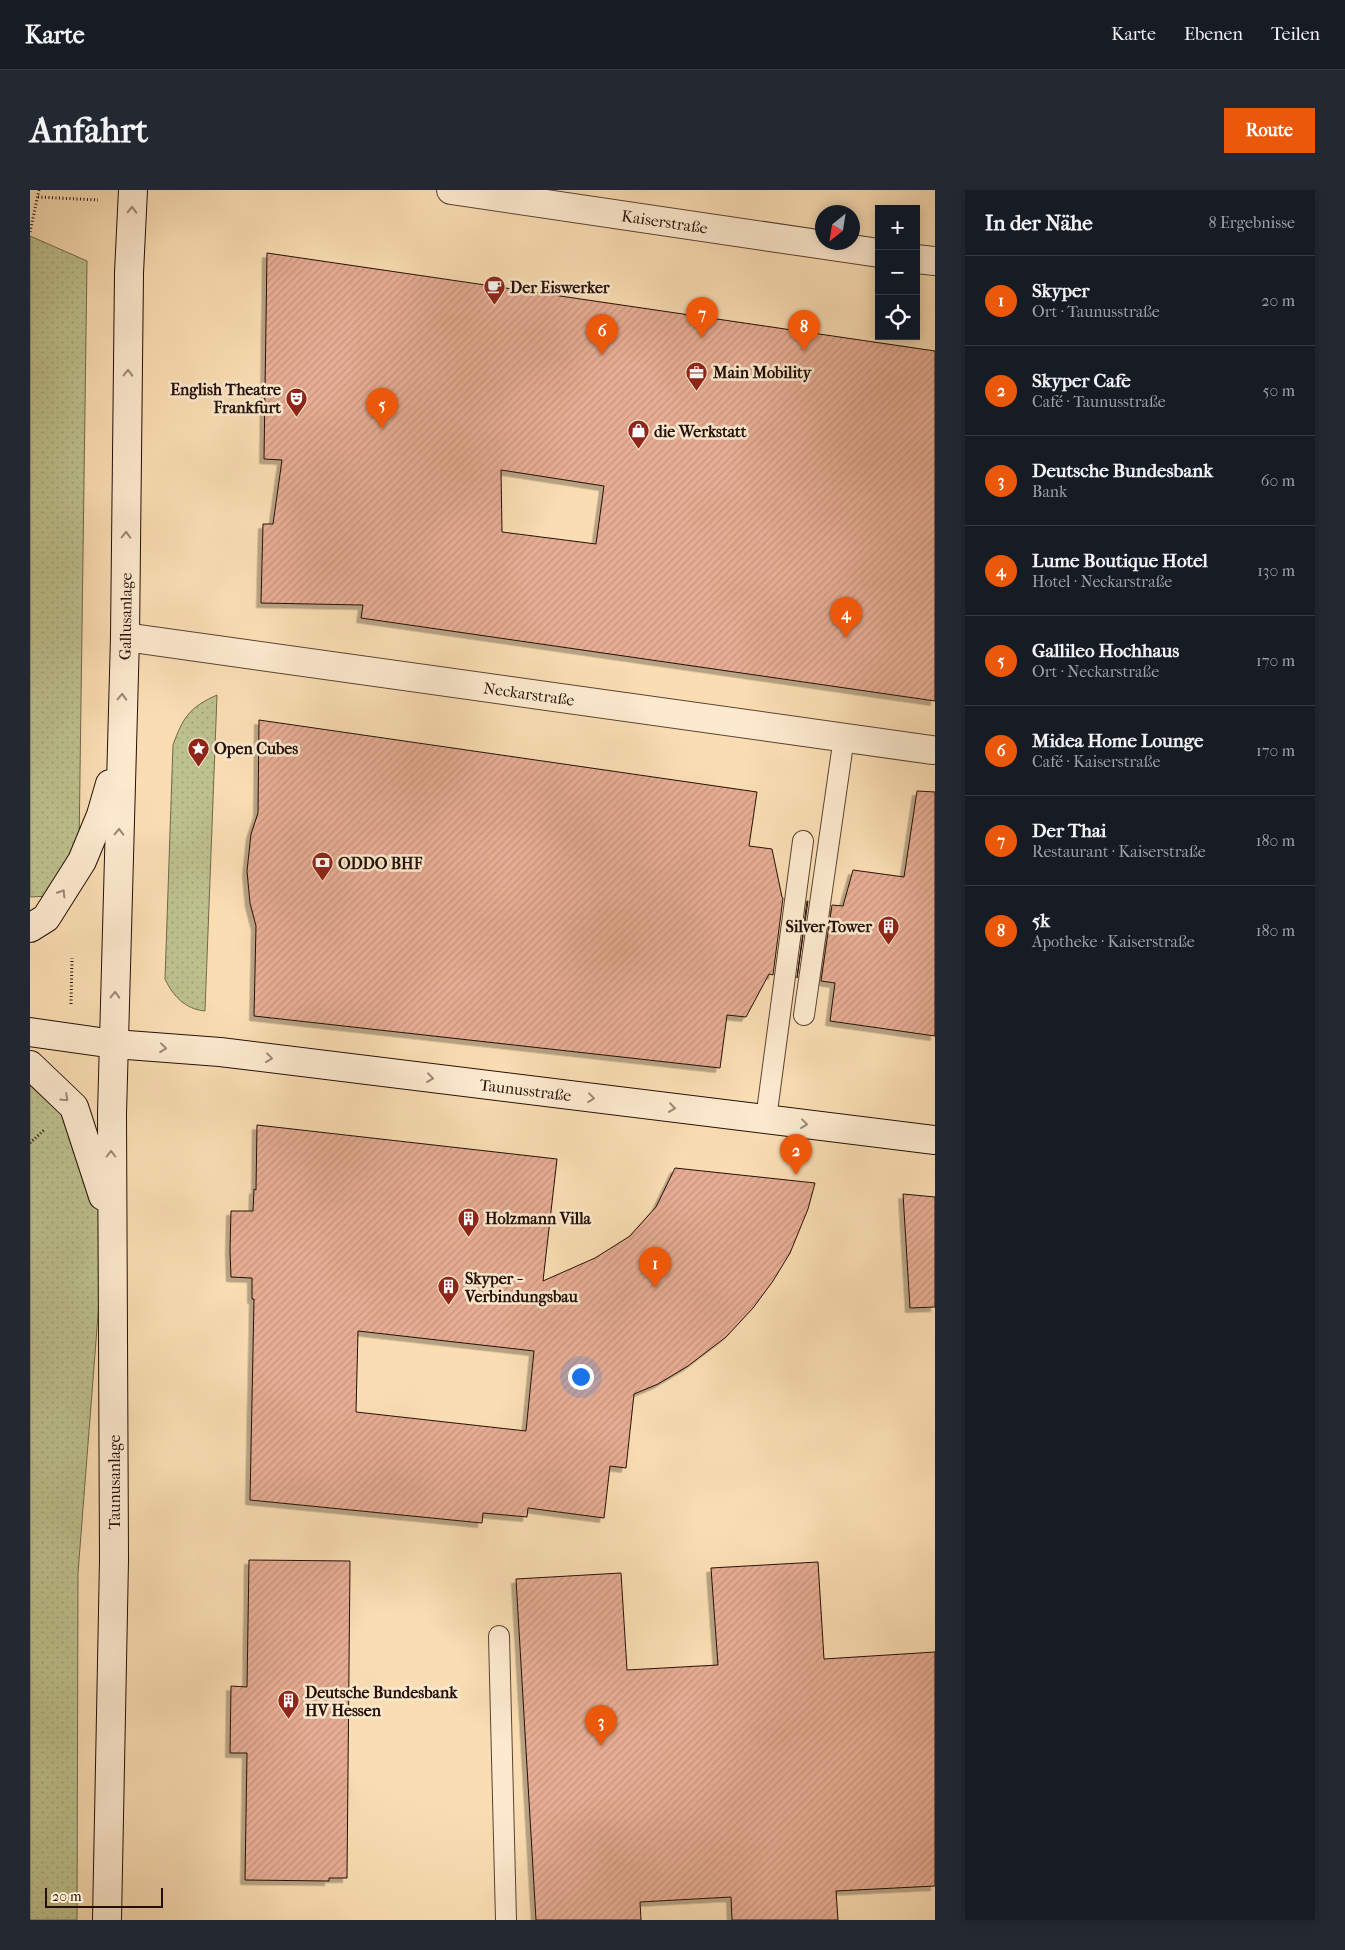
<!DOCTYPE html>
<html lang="de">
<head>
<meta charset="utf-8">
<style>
  :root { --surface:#171b24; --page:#242831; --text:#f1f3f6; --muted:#9ea1a6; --line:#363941; --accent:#ea580c }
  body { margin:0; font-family:"IM FELL French Canon",serif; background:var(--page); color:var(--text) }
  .controls { position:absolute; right:15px; top:15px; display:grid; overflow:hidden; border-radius:0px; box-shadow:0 2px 12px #0003 }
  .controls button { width:45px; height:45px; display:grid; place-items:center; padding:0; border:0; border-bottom:1px solid var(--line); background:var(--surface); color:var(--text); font:25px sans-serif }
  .compass { position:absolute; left:785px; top:15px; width:45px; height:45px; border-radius:50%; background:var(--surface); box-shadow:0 2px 12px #0003; rotate:210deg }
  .scale { position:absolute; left:15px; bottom:12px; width:118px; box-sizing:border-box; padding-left:5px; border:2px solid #241007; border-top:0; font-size:14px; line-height:18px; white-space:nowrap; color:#241007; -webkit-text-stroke:4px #fce9ce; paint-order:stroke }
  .you { position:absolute; left:550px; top:1186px; width:18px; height:18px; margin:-12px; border:4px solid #fff; border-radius:50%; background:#1a73e8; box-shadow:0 0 0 8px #1a73e833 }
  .badge { display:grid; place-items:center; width:32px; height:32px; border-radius:50%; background:var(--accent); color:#fff; font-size:16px; font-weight:700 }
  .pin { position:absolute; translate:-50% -41px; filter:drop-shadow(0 1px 2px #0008) }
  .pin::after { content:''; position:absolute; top:26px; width:18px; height:15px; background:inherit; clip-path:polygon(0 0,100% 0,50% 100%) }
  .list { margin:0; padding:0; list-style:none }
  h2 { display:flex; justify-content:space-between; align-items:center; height:65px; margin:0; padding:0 20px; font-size:21px }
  h2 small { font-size:16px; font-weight:400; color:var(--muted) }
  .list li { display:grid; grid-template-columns:32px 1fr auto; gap:15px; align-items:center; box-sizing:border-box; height:90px; padding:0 20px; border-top:1px solid var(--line) }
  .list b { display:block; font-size:19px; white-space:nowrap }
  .list p { margin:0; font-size:16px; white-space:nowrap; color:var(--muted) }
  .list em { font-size:16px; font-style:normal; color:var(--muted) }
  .icon { flex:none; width:28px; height:28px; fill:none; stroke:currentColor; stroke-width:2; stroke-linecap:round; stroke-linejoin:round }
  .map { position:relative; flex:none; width:905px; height:1730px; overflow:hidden; border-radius:0px }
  header { display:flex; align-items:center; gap:30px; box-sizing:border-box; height:70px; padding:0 25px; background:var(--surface); border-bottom:1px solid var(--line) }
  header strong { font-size:24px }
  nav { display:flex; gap:28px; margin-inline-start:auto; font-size:18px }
  .intro { display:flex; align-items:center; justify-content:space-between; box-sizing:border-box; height:120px; padding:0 30px }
  h1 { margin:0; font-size:35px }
  .button { padding:12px 22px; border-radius:0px; background:var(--accent); color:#fff; font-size:18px; font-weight:700 }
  main { display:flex; gap:30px; padding:0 30px }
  aside { flex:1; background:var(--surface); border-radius:0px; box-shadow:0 2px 12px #0003 }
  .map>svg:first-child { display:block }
</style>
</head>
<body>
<header>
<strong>Karte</strong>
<nav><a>Karte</a><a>Ebenen</a><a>Teilen</a></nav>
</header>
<div class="intro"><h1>Anfahrt</h1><a class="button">Route</a></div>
<main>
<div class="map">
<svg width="905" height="1730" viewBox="0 0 905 1730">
  <defs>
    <pattern id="grass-dots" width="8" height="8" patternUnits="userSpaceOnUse" patternTransform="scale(1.25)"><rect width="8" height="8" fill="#bdc18e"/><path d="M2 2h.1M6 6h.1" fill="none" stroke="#a2a579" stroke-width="1.8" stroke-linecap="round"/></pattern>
    <pattern id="building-hatch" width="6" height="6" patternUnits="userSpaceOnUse" patternTransform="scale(1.25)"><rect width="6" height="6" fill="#e7ad94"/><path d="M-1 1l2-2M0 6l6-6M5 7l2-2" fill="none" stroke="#c6947e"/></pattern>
    <filter id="shadow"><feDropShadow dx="-4.5" dy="4.5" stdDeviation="0" flood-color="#0004"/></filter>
  </defs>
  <rect width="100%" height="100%" fill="#faddb3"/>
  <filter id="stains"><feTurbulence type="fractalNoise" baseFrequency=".004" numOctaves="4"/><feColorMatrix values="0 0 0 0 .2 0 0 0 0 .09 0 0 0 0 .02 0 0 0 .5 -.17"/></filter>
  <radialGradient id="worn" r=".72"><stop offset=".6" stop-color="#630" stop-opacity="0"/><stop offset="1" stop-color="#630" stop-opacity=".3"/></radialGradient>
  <g fill="url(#grass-dots)" stroke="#70684a">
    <polygon points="0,46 57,71 49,658 21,706 0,707"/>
    <path d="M187,505L175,821C155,819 143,806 135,789L143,555C153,527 160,517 187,505Z"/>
    <polygon points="0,895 35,920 75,1035 48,1383 47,1730 0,1730"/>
  </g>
  <g fill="url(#building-hatch)" stroke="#241007" fill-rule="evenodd" filter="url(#shadow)">
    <path d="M237,63L905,161V511L331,428L333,415L231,413L233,334H243L252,270L234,269ZM471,280L574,296L566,354L472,342Z"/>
    <polygon points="229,530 727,602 719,656 742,659 752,707 753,708 743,785 739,784 716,827 697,825 690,878 224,826 226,736 220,713 217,681 221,644 228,623"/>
    <polygon points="887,601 905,602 905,846 800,831 805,793 791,791 802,715 813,716 823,680 874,687"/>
    <polygon points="777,711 778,711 767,788"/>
    <path d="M227,935L527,969L513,1091L565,1068L600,1046L626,1017L645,978L785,993L778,1019L760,1063L743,1091L723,1118L696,1147L658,1176L628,1194L604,1204L596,1278L580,1276L574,1328L498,1318L497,1327L453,1323L452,1333L220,1310L224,1109H222V1088L201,1087L200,1060L201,1021H223L224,999L226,1000ZM328,1141L504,1161L496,1241L326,1222Z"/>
    <polygon points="873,1004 905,1007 905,1117 880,1118"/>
    <polygon points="219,1370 320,1371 317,1688 299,1688 299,1691 215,1690 217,1563 200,1563 201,1496 217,1497"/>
    <polygon points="788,1372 794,1469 905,1462 905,1696 806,1701 808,1730 702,1730 701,1707 610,1712 611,1730 506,1730 486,1389 591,1383 597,1480 688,1475 681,1378"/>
  </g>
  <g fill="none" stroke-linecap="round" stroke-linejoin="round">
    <defs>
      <g id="lane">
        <polyline points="774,825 814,547"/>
        <polyline points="736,929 773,651"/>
        <polyline points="469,1446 476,1730"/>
      </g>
      <g id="street">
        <path id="s1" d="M421,0L849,63"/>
        <polyline points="886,69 905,71"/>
        <path id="s2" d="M95,447L902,560"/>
      </g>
      <g id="secondary">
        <polyline points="0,738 16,728 52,671 71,625 80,594"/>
        <path id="s3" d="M0,842L84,854L190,862L905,950"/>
        <polyline points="0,875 44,917 73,1006"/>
        <path id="s4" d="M77,1730L84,1370L82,924L95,447L99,83L103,0"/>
      </g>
    </defs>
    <use href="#lane" stroke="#5a4332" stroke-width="22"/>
    <use href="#street" stroke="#5a4332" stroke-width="30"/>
    <use href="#secondary" stroke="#241007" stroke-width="30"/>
    <g stroke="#241007" stroke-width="3" stroke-dasharray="1 2.5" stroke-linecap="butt">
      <polyline points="8,7 68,10"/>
      <polyline points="0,42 9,0"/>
      <polyline points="41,814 42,768"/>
      <polyline points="0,953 14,940"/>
    </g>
    <use href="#lane" stroke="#fce9ce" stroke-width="20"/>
    <use href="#street" stroke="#fce9ce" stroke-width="28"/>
    <use href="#secondary" stroke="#fce9ce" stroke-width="28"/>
  </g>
  <defs><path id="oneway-chevron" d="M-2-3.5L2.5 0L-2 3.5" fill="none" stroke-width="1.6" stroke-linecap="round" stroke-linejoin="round" transform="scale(1.25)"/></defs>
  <g stroke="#9b8774">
    <use href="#oneway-chevron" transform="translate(102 20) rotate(-88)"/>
    <use href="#oneway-chevron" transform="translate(98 183) rotate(-89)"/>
    <use href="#oneway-chevron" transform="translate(96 345) rotate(-89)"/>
    <use href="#oneway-chevron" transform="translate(92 507) rotate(-88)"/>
    <use href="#oneway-chevron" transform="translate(89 642) rotate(-89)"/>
    <use href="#oneway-chevron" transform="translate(32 703) rotate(-58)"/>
    <use href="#oneway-chevron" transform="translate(85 805) rotate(-89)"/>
    <use href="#oneway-chevron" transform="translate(133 858) rotate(6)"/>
    <use href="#oneway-chevron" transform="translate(239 868) rotate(7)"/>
    <use href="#oneway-chevron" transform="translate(400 888) rotate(7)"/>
    <use href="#oneway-chevron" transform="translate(35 908) rotate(43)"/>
    <use href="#oneway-chevron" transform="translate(561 908) rotate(7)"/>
    <use href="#oneway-chevron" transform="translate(642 918) rotate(8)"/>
    <use href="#oneway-chevron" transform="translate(774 934) rotate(7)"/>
    <use href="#oneway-chevron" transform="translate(81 964) rotate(-90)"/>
  </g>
  <defs>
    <symbol id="cafe-pin" viewBox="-11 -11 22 30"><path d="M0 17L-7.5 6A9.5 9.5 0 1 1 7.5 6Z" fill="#8f2418" stroke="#fce9ce"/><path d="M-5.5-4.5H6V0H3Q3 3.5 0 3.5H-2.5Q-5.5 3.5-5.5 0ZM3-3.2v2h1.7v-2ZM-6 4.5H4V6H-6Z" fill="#fff"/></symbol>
    <symbol id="office-pin" viewBox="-11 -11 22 30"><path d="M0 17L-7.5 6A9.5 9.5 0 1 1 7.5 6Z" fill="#8f2418" stroke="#fce9ce"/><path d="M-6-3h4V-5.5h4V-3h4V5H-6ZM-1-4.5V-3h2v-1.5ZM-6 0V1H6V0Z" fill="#fff"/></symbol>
    <symbol id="theatre-pin" viewBox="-11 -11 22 30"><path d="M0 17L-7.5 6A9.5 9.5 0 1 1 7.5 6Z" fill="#8f2418" stroke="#fce9ce"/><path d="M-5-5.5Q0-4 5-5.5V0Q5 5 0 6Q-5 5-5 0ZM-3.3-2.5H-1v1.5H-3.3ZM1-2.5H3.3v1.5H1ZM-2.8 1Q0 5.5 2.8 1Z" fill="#fff"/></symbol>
    <symbol id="shop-pin" viewBox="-11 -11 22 30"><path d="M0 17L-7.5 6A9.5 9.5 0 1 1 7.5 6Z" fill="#8f2418" stroke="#fce9ce"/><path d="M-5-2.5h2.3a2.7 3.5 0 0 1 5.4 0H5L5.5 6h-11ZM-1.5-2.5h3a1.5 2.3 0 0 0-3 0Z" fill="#fff"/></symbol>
    <symbol id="sight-pin" viewBox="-11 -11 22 30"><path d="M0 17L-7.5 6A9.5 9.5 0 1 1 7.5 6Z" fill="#8f2418" stroke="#fce9ce"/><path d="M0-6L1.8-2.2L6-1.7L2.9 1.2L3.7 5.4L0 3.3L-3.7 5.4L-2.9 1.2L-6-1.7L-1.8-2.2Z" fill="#fff"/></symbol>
    <symbol id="bank-pin" viewBox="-11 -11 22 30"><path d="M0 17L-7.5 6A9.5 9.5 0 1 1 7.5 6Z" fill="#8f2418" stroke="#fce9ce"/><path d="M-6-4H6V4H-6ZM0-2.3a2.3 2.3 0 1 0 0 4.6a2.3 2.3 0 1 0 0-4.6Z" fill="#fff"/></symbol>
    <symbol id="building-pin" viewBox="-11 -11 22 30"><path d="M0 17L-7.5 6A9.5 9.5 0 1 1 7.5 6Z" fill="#8f2418" stroke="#fce9ce"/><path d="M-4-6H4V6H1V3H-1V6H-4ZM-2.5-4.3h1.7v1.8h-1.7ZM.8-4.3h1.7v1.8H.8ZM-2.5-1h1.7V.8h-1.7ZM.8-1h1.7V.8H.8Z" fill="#fff"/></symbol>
  </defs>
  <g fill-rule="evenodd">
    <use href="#cafe-pin" x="452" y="84" width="25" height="34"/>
    <use href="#office-pin" x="654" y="170" width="25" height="34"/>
    <use href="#theatre-pin" x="254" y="196" width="25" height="34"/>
    <use href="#shop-pin" x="596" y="228" width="25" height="34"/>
    <use href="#sight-pin" x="156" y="546" width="25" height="34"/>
    <use href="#bank-pin" x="280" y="660" width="25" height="34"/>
    <use href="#building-pin" x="846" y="724" width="25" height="34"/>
    <use href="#building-pin" x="426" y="1016" width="25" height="34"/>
    <use href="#building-pin" x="406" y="1084" width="25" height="34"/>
    <use href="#building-pin" x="246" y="1498" width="25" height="34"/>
  </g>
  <g text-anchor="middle" stroke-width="5" stroke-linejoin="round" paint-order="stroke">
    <g font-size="16" fill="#241007" stroke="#fce9ce">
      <text dy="6" stroke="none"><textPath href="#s1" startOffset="216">Kaiserstraße</textPath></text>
      <text dy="6" stroke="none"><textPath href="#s4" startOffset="1304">Gallusanlage</textPath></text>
      <text dy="6" stroke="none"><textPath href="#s2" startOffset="408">Neckarstraße</textPath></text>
      <text dy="6" stroke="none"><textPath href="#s3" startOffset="499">Taunusstraße</textPath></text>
      <text transform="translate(84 1292) rotate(-90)" y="6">Taunusanlage</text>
    </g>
    <g font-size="16" font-weight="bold" fill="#241007" stroke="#fce9ce" text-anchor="start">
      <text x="480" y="103">Der Eiswerker</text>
      <text x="683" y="188">Main Mobility</text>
      <text x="251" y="205" text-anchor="end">English Theatre<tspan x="251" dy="18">Frankfurt</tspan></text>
      <text x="624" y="247">die Werkstatt</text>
      <text x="184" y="564">Open Cubes</text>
      <text x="308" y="679">ODDO BHF</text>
      <text x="842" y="742" text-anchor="end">Silver Tower</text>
      <text x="455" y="1034">Holzmann Villa</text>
      <text x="435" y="1094">Skyper -<tspan x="435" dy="18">Verbindungsbau</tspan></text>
      <text x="275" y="1508">Deutsche Bundesbank<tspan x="275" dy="18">HV Hessen</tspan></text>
    </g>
  </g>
  <rect width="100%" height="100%" filter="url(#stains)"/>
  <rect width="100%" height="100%" fill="url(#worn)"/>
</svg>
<div class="controls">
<button>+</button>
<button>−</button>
<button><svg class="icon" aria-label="locate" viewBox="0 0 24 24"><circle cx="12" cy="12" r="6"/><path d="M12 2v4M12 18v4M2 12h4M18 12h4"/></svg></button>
</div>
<svg class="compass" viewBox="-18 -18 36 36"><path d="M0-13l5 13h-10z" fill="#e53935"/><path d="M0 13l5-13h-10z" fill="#9ea1a6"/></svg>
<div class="scale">20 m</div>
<div class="you"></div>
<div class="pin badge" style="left:625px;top:1098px">1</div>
<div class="pin badge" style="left:766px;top:985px">2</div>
<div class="pin badge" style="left:571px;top:1556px">3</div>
<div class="pin badge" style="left:816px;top:448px">4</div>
<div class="pin badge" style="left:352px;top:239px">5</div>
<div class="pin badge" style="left:572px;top:165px">6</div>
<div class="pin badge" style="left:672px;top:148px">7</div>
<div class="pin badge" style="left:774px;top:161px">8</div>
</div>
<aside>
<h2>In der Nähe<small>8 Ergebnisse</small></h2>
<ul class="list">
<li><span class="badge">1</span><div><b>Skyper</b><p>Ort · Taunusstraße</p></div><em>20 m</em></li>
<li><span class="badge">2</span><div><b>Skyper Cafe</b><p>Café · Taunusstraße</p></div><em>50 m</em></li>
<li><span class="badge">3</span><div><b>Deutsche Bundesbank</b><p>Bank</p></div><em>60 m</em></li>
<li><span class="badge">4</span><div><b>Lume Boutique Hotel</b><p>Hotel · Neckarstraße</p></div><em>130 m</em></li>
<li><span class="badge">5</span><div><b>Gallileo Hochhaus</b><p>Ort · Neckarstraße</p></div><em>170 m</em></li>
<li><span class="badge">6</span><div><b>Midea Home Lounge</b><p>Café · Kaiserstraße</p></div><em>170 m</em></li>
<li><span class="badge">7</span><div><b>Der Thai</b><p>Restaurant · Kaiserstraße</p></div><em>180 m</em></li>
<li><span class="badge">8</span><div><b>5k</b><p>Apotheke · Kaiserstraße</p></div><em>180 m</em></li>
</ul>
</aside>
</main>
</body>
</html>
